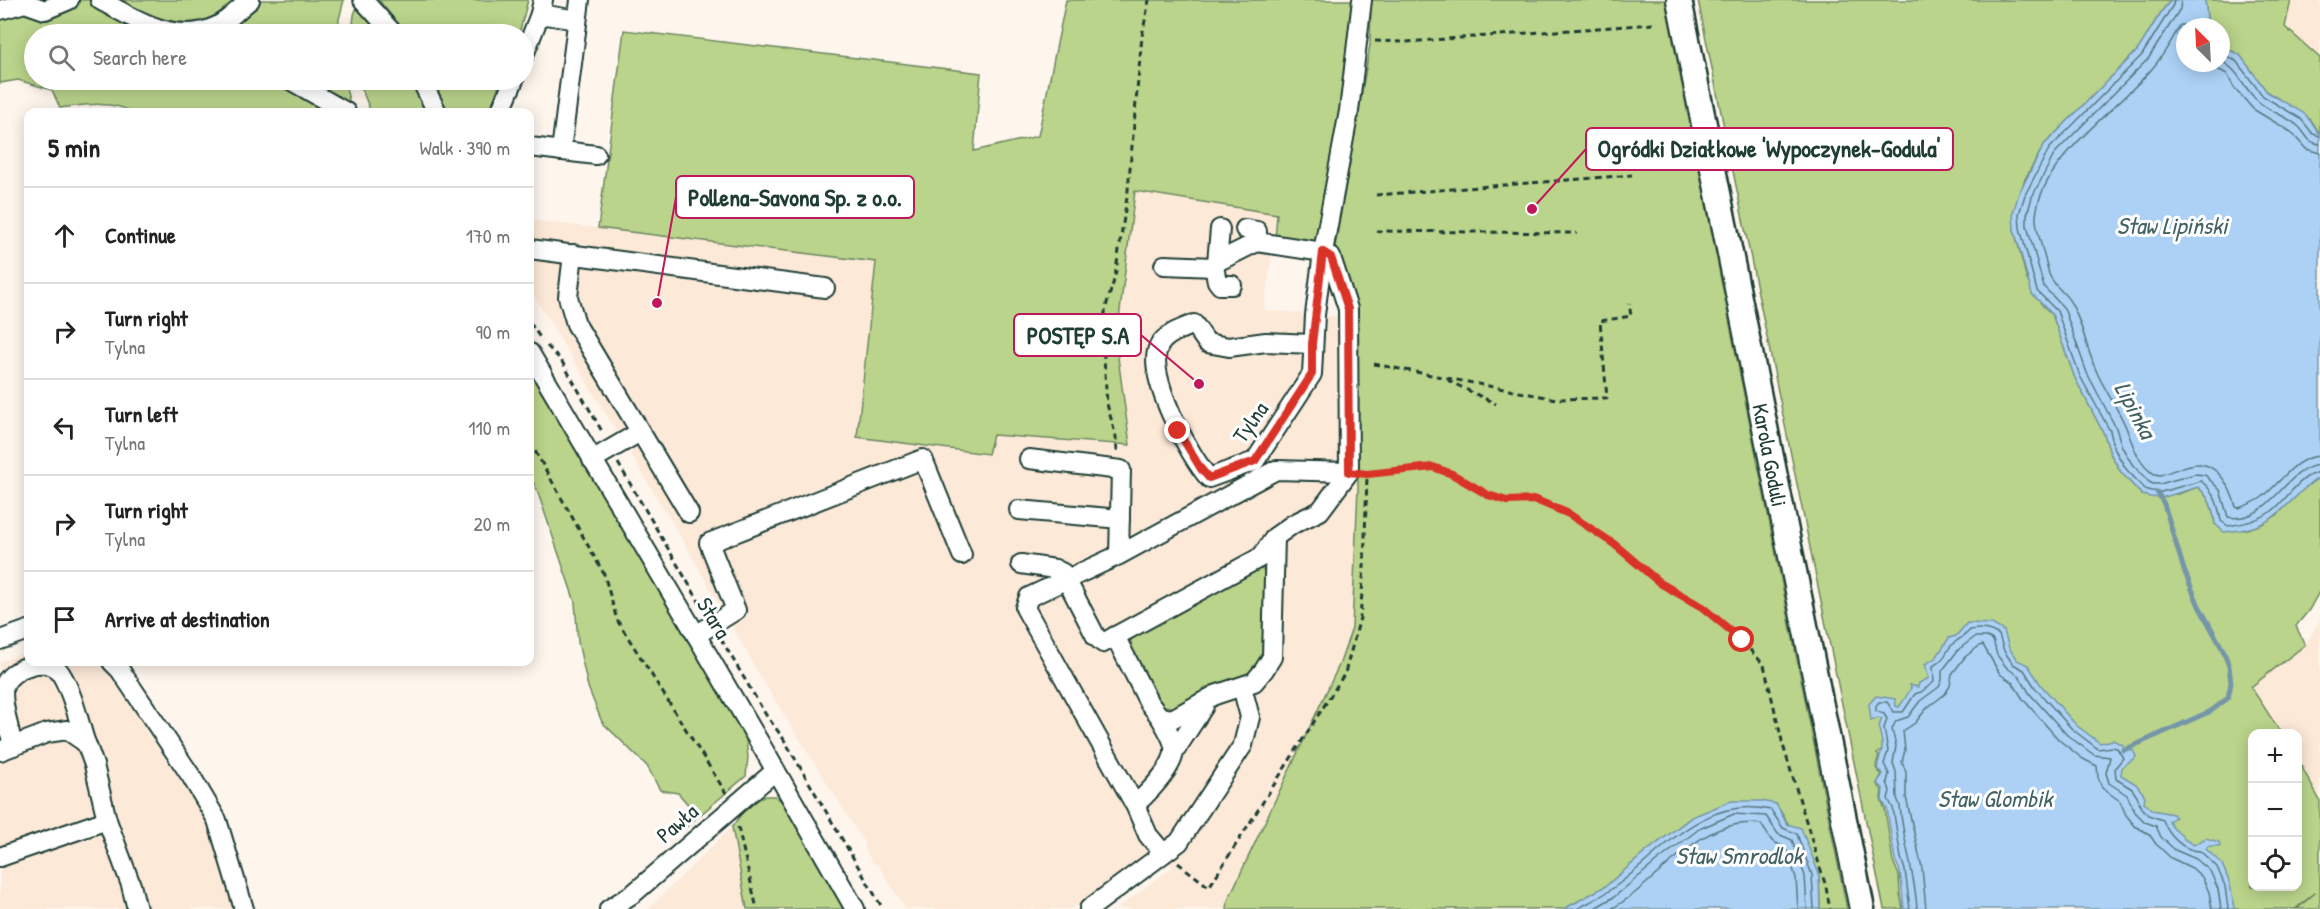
<!DOCTYPE html>
<html lang="en">
<head>
<meta charset="utf-8">
<style>
  :root { --surface:#fff; --page:#f2f2f2; --text:#222; --muted:#767676; --line:#e0e0e0 }
  body { margin:0; font-family:"Patrick Hand",sans-serif; background:var(--page); color:var(--text) }
  .controls { position:absolute; right:18px; bottom:18px; display:grid; overflow:hidden; border-radius:12px; box-shadow:0 3px 15px #0003 }
  .controls button { width:54px; height:54px; display:grid; place-items:center; padding:0; border:0; border-bottom:2px solid var(--line); background:var(--surface); color:var(--text); font:30px sans-serif }
  .compass { position:absolute; left:2176px; top:18px; width:54px; height:54px; border-radius:50%; background:var(--surface); box-shadow:0 3px 15px #0003; rotate:336deg }
  .stop { position:absolute; width:18px; height:18px; margin:-14px; border:4px solid #d93025; border-radius:50%; background:#fff }
  .stop.end { background:#d93025; border-color:#fff; box-shadow:0 2px 6px #0008 }
  .list { margin:0; padding:0; list-style:none }
  h2 { display:flex; justify-content:space-between; align-items:center; height:78px; margin:0; padding:0 24px; font-size:26px }
  h2 small { font-size:20px; font-weight:400; color:var(--muted) }
  .list li { display:grid; grid-template-columns:39px 1fr auto; gap:18px; align-items:center; box-sizing:border-box; height:96px; padding:0 24px; border-top:2px solid var(--line) }
  .list b { display:block; font-size:22px; white-space:nowrap }
  .list p { margin:0; font-size:20px; white-space:nowrap; color:var(--muted) }
  .list em { font-size:20px; font-style:normal; color:var(--muted) }
  .icon { flex:none; width:33px; height:33px; fill:none; stroke:currentColor; stroke-width:2; stroke-linecap:round; stroke-linejoin:round }
  .map { position:relative; flex:none; width:2320px; height:909px; overflow:hidden }
  .search { position:absolute; background:var(--surface); box-shadow:0 3px 15px #0003; left:24px; top:24px; width:510px; height:66px; display:flex; align-items:center; gap:15px; box-sizing:border-box; padding:0 21px; border-radius:33px; color:var(--muted); font-size:22px }
  .panel { position:absolute; background:var(--surface); box-shadow:0 3px 15px #0003; left:24px; top:108px; width:510px; height:558px; border-radius:12px }
  .map>svg:first-child { display:block }
</style>
</head>
<body>
<div class="map">
<svg width="2320" height="909" viewBox="0 0 2320 909">
  <rect width="100%" height="100%" fill="#fef5ed"/>
  <filter id="ink" filterUnits="userSpaceOnUse"><feTurbulence type="fractalNoise" baseFrequency=".0167" numOctaves="2"/><feDisplacementMap in="SourceGraphic" scale="12" xChannelSelector="R" yChannelSelector="G"/><feConvolveMatrix kernelMatrix="1 2 1 2 8 2 1 2 1" color-interpolation-filters="sRGB"/></filter>
  <g filter="url(#ink)">
    <g fill="#fce9d8">
      <polygon points="2291,0 2320,0 2320,58 2284,27"/>
      <polygon points="1135,191 1277,214 1264,310 1338,317 1341,355 1339,465 1358,466 1352,628 1340,663 1228,900 1227,909 1117,909 1173,867 1154,851 1125,869 1072,909 906,909 878,865 873,863 864,848 864,842 766,686 678,532 530,289 530,220 877,262 988,453 993,435 1130,444 1116,343"/>
      <polygon points="2320,620 2320,801 2298,760 2298,734 2281,733 2251,687 2305,645"/>
      <polygon points="28,651 28,662 98,662 110,675 205,818 234,909 0,909 0,662"/>
      <polygon points="732,827 747,909 648,909"/>
    </g>
    <g fill="#bad48b" stroke="#6c8860" stroke-width="1.5">
      <path d="M0,0H344L339,19L338,34H34V80H344L352,112H132C112,100 83,105 60,108L52,90L18,80L0,83Z"/>
      <polygon points="359,0 387,34 352,34 354,15"/>
      <polygon points="379,0 528,0 519,34 405,34"/>
      <polygon points="1066,0 1355,0 1354,37 1320,240 1315,244 1275,240 1277,214 1135,191 1116,343 1130,445 993,435 988,454 857,437 876,262 598,228 624,30 981,73 974,151 1038,136"/>
      <polygon points="1371,0 1665,0 1847,909 1820,909 1819,874 1776,804 1692,817 1647,851 1606,886 1564,909 1227,909 1228,900 1340,663 1352,628 1358,487 1358,361 1356,316 1335,262 1335,247 1370,45"/>
      <path d="M1698,0H2172C2161,7 2147,38 2137,51L2044,145L2024,181L2014,229L2027,280L2043,306L2052,314L2075,378L2104,434L2110,453L2121,472L2142,495L2178,494L2198,487C2210,498 2213,508 2215,524L2245,530L2262,524L2277,515L2304,487L2320,477V590L2309,610L2296,626L2305,645L2251,687L2281,733L2252,734V886H2298V760L2320,801V909H2297L2316,892L2295,909H2207L1996,672L1877,754L1879,756C1876,765 1873,768 1882,774L1877,784L1882,790L1881,799L1885,809L1893,861L1899,875L1900,894L1903,909H1884Z"/>
      <polygon points="2205,0 2291,0 2285,27 2320,58 2320,134 2311,120 2267,92 2240,55 2221,46 2221,27 2208,27"/>
      <polygon points="358,80 416,80 430,112 371,112"/>
      <polygon points="432,80 501,80 489,112 445,112"/>
      <polygon points="530,370 745,732 748,757 746,776 686,827 692,809 678,793 660,790 647,766 602,722 588,687 578,642 575,602 536,487 530,477"/>
      <path d="M1258,568L1267,572C1266,599 1272,648 1255,669C1241,687 1197,699 1175,708L1164,706L1154,697L1132,651L1131,640L1136,632Z"/>
      <polygon points="765,796 775,796 785,804 846,909 747,909 732,827 747,806"/>
    </g>
    <g fill="#acd1f5" stroke="#7496a8" stroke-width="1.5">
      <path d="M2172,0H2205L2208,27H2185V63H2221V46L2240,55L2267,92L2305,114L2320,134V477C2301,488 2294,501 2277,514C2262,527 2244,530 2224,532L2215,524C2213,508 2210,498 2198,487L2161,498L2150,497L2142,495L2121,472L2110,453L2104,434L2075,378L2052,314L2032,294L2014,229L2013,213L2019,193L2044,145L2137,51C2147,38 2161,7 2172,0Z"/>
      <path d="M1967,623L1992,624L2004,631L2009,648L2017,660L2028,665L2041,685L2076,725L2100,743L2113,740L2123,745V750H2133L2136,757L2122,767L2121,775L2136,784L2145,796L2144,802L2152,810L2173,814L2175,817L2169,821C2172,831 2180,831 2184,839L2194,845L2206,838L2219,842L2220,846H2208L2206,849L2222,864L2230,884L2234,909H1904L1900,871L1895,860L1887,809L1882,800L1883,788L1877,783L1883,774L1881,771L1878,770C1876,762 1882,755 1882,747C1883,736 1875,730 1882,719L1878,718L1871,721L1869,704L1876,696L1895,699L1896,706L1899,707C1903,702 1908,694 1911,688L1910,685L1918,687L1919,683L1929,678L1925,664L1936,658L1949,638L1956,636Z"/>
      <polygon points="1731,801 1761,801 1776,804 1787,824 1801,828 1819,874 1820,909 1564,909 1606,886 1647,851 1692,817"/>
    </g>
    <g fill="none" stroke-linecap="round" stroke-linejoin="round">
      <g stroke="#577881" stroke-width="1.5">
        <path d="M2174,0L2173,5L2142,55L2049,149L2025,195L2019,214L2020,228L2037,291L2057,311L2080,376L2110,431L2115,450L2126,469L2145,489L2151,491L2161,492L2201,481C2215,492 2218,504 2221,521L2228,526C2244,524 2259,520 2272,511C2288,499 2299,475 2320,472"/>
        <path d="M2181,0L2180,9L2148,59L2055,153L2032,197L2027,215V226L2044,287L2064,308L2087,373L2116,428L2122,447L2132,464L2149,482L2153,484H2160L2195,474L2205,475L2220,490L2228,517C2270,525 2285,467 2320,465"/>
        <path d="M2185,28L2183,25H2180C2173,39 2165,52 2156,64C2121,108 2041,157 2036,216C2035,229 2046,260 2049,274C2054,287 2065,292 2071,303C2081,319 2087,349 2095,368C2103,388 2116,405 2125,425C2131,439 2140,474 2160,475C2171,472 2184,465 2196,464C2219,463 2231,489 2236,507L2239,508C2247,505 2254,503 2261,498C2281,484 2293,457 2320,456"/>
        <polyline points="2221,53 2236,61 2263,96 2301,119 2313,134 2320,136"/>
        <path d="M2221,61C2240,70 2243,89 2259,102C2271,113 2288,116 2299,127C2307,135 2307,143 2320,144"/>
        <polyline points="2206,63 2227,74 2233,86 2253,109 2291,132 2306,149 2320,153"/>
        <path d="M1577,909C1587,903 1599,898 1609,891C1660,856 1701,794 1771,810L1783,828L1797,834L1812,875L1814,909"/>
        <polyline points="1593,909 1614,897 1656,862 1699,829 1734,814 1766,816 1778,834 1792,840 1805,876 1807,909"/>
        <path d="M1611,909C1660,883 1698,815 1761,824L1772,841L1786,848L1796,878L1798,909"/>
        <path d="M1910,909L1905,870L1901,858L1893,808L1888,799L1890,791L1887,782L1889,774L1884,764L1888,751L1884,728L1887,719L1884,714L1876,711V706L1879,702H1887L1894,712H1903L1915,694L1921,692L1934,682L1933,666C1947,659 1946,649 1954,643C1960,638 1965,636 1970,630C1982,628 1989,629 1999,635L2004,651L2013,664L2024,670L2036,689L2072,729L2098,749L2111,747L2117,748L2123,758L2115,768L2116,779L2132,789L2138,798L2140,806L2148,815L2163,820C2168,835 2183,851 2200,851L2217,867L2225,886L2228,909"/>
        <path d="M1917,909C1915,874 1903,841 1900,806L1897,798L1896,772L1893,763L1896,746L1892,729L1896,721L1908,717L1920,701L1939,687L1942,680V671L1959,649L1975,637H1987L1993,640L1997,655L2007,668L2019,676L2030,694L2067,735L2094,755L2110,757L2106,773L2109,783L2127,795L2135,812L2145,822L2156,826L2161,837L2175,850L2196,859L2210,871L2218,889L2221,909"/>
        <polyline points="1926,909 1922,868 1906,797 1906,772 1902,762 1905,750 1903,731 1915,723 1927,708 1945,694 1950,686 1952,674 1965,657 1979,646 1983,645 2000,674 2013,683 2023,699 2059,740 2083,759 2097,766 2098,777 2102,788 2120,801 2126,815 2135,826 2149,834 2156,844 2171,858 2192,868 2202,877 2209,892 2212,909"/>
      </g>
      <polyline stroke="#7496a8" stroke-width="5" points="2124,750 2211,711 2228,698 2231,683 2229,666 2223,650 2199,606 2184,570 2164,504 2157,492"/>
      <defs>
        <g id="minor">
          <path d="M100,0C135,19 176,46 217,26C230,20 239,8 250,0"/>
          <polyline points="363,0 394,34"/>
          <polyline points="0,10 25,3 45,10 69,0"/>
          <polyline points="540,14 577,20"/>
          <polyline points="524,55 540,14 543,0"/>
          <polyline points="290,80 346,112"/>
          <polyline points="421,80 437,112"/>
          <polyline points="500,112 514,80"/>
          <polyline points="530,147 596,155"/>
          <polyline points="561,151 580,0"/>
          <polyline points="1220,229 1217,262 1257,242"/>
          <polyline points="530,249 825,288"/>
          <polyline points="573,254 568,297 576,324 689,513"/>
          <polyline points="1164,265 1214,267 1217,262"/>
          <polyline points="1214,267 1217,281 1220,285 1232,285"/>
          <path d="M1312,344L1266,342L1229,347L1207,343L1194,324C1182,329 1165,334 1159,346C1144,373 1190,457 1209,478L1255,461L1312,374L1315,315L1323,252L1349,111L1362,0"/>
          <polyline points="530,353 761,745 855,909"/>
          <polyline points="1029,459 1121,470 1119,555"/>
          <polyline points="592,460 640,432"/>
          <polyline points="1019,510 1120,519"/>
          <polyline points="1021,564 1055,569 1063,573 1096,637 1103,643 1261,557 1275,537 1293,524 1320,511 1349,472 1348,309 1331,257 1323,252 1257,242 1257,231 1245,229"/>
          <polyline points="696,635 736,610 709,543 923,459 962,555"/>
          <polyline points="1115,636 1149,703 1160,717 1172,719 1215,695 1254,682 1264,670 1272,657 1275,537"/>
          <polyline points="0,640 28,630"/>
          <polyline points="112,662 120,670 191,776 217,820 244,909"/>
          <path d="M13,746C10,731 0,700 4,686C11,667 49,654 61,674C73,693 79,723 86,744"/>
          <polyline points="0,751 47,733 67,730 86,743 94,765 107,820 131,885 137,909"/>
          <polyline points="1174,752 1204,706"/>
          <path d="M1135,805C1148,793 1172,769 1174,752C1176,742 1165,726 1160,717"/>
          <polyline points="1163,853 1148,835 1135,805 1025,608 1029,597 1119,555 1276,470 1349,472"/>
          <polyline points="0,857 107,820"/>
          <polyline points="609,909 634,893 775,771"/>
          <polyline points="1089,909 1179,842 1243,745 1250,717 1242,687"/>
        </g>
        <polyline id="major" points="1679,0 1862,909"/>
      </defs>
      <use href="#minor" stroke="#1f3d34" stroke-width="22"/>
      <use href="#major" stroke="#1f3d34" stroke-width="28"/>
      <g stroke="#1f3d34" stroke-width="3" stroke-dasharray="6 4.5" stroke-linecap="butt">
        <polyline points="1375,41 1405,42 1653,24"/>
        <polyline points="1376,195 1632,175"/>
        <polyline points="1376,231 1577,233"/>
        <polyline points="530,323 541,339"/>
        <polyline points="547,346 561,360 603,433"/>
        <polyline points="1374,364 1556,399 1607,398 1600,321 1631,316 1629,303"/>
        <polyline points="1449,379 1449,381 1496,404"/>
        <polyline points="530,442 604,574 617,620 726,793"/>
        <polyline points="1117,451 1116,437 1107,404 1102,328 1107,303 1115,277 1128,190 1142,36 1149,0"/>
        <polyline points="618,463 704,610"/>
        <polyline points="1366,474 1433,467 1452,474 1488,495 1507,501 1536,500 1569,514 1614,544 1660,583 1702,607 1741,640 1764,665 1783,745 1826,887 1830,909"/>
        <polyline points="721,639 766,715 783,738 883,909"/>
        <polyline points="738,827 757,909"/>
        <polyline points="1178,863 1209,887 1345,673 1360,618 1364,567 1367,476"/>
      </g>
      <use href="#minor" stroke="#fff" stroke-width="18"/>
      <use href="#major" stroke="#fff" stroke-width="24"/>
      <polyline stroke="#1f3d34" stroke-width="1.5" points="1693,0 1876,909"/>
    </g>
  </g>
  <g fill="none" stroke-linecap="round" stroke-linejoin="round" filter="url(#ink)">
    <polyline stroke="#d93025" stroke-width="8" points="1178,431 1201,469 1209,478 1255,461 1312,374 1312,344 1323,252 1331,257 1348,309 1349,472 1367,474 1433,467 1452,474 1488,495 1507,501 1536,500 1569,514 1614,544 1660,583 1702,607 1742,640"/>
  </g>
  <g text-anchor="middle" stroke-width="6" stroke-linejoin="round" paint-order="stroke">
    <g font-size="22" fill="#1f3d34" stroke="#fff">
      <text transform="translate(1250 422) rotate(-55)" y="8">Tylna</text>
      <text transform="translate(1770 455) rotate(79)" y="8">Karola Goduli</text>
      <text transform="translate(714 618) rotate(59)" y="8">Stara</text>
      <text transform="translate(677 823) rotate(-41)" y="8">Pawła</text>
    </g>
    <g font-size="24" font-style="italic" fill="#426264" stroke="#fff">
      <text x="2172" y="234">Staw Lipiński</text>
      <text transform="translate(2135 410) rotate(62)" y="8">Lipinka</text>
      <text x="1995" y="807">Staw Glombik</text>
      <text x="1739" y="864">Staw Smrodlok</text>
    </g>
  </g>
  <path fill="none" stroke="#c2185b" stroke-width="2" d="M1532 209L1586 149M657 303L676 197M1199 384L1141 335"/>
  <g fill="#c2185b" stroke="#fff" stroke-width="2">
    <circle cx="1532" cy="209" r="6"/>
    <circle cx="657" cy="303" r="6"/>
    <circle cx="1199" cy="384" r="6"/>
  </g>
  <g fill="#fff" stroke="#c2185b" stroke-width="2">
    <rect x="1586" y="128" width="367" height="42" rx="6"/>
    <rect x="676" y="176" width="238" height="42" rx="6"/>
    <rect x="1014" y="314" width="127" height="42" rx="6"/>
  </g>
  <g font-size="24" text-anchor="middle" font-weight="bold" fill="#1f3d34">
    <text x="1769" y="157">Ogródki Działkowe 'Wypoczynek-Godula'</text>
    <text x="795" y="206">Pollena-Savona Sp. z o.o.</text>
    <text x="1078" y="344">POSTĘP S.A</text>
  </g>
</svg>
<div class="controls">
<button>+</button>
<button>−</button>
<button><svg class="icon" aria-label="locate" viewBox="0 0 24 24"><circle cx="12" cy="12" r="6"/><path d="M12 2v4M12 18v4M2 12h4M18 12h4"/></svg></button>
</div>
<svg class="compass" viewBox="-18 -18 36 36"><path d="M0-13l5 13h-10z" fill="#e53935"/><path d="M0 13l5-13h-10z" fill="#767676"/></svg>
<div class="stop" style="left:1742px;top:640px"></div>
<div class="stop end" style="left:1178px;top:431px"></div>
<div class="search"><svg class="icon" aria-label="search" viewBox="0 0 24 24"><circle cx="10" cy="10" r="6"/><path d="M15 15l6 6"/></svg>Search here</div>
<section class="panel">
<h2>5 min<small>Walk · 390 m</small></h2>
<ul class="list">
<li><svg class="icon" aria-label="ahead" viewBox="0 0 24 24"><path d="M12 20V5M6 11l6-6 6 6"/></svg><div><b>Continue</b></div><em>170 m</em></li>
<li><svg class="icon" aria-label="right" viewBox="0 0 24 24"><path d="M7 20v-9h11M14 6l5 5-5 5"/></svg><div><b>Turn right</b><p>Tylna</p></div><em>90 m</em></li>
<li><svg class="icon" aria-label="left" viewBox="0 0 24 24"><path d="M17 20v-9H6M10 6l-5 5 5 5"/></svg><div><b>Turn left</b><p>Tylna</p></div><em>110 m</em></li>
<li><svg class="icon" aria-label="right" viewBox="0 0 24 24"><path d="M7 20v-9h11M14 6l5 5-5 5"/></svg><div><b>Turn right</b><p>Tylna</p></div><em>20 m</em></li>
<li><svg class="icon" aria-label="arrive" viewBox="0 0 24 24"><path d="M6 21V4h12l-3 4 3 4H6"/></svg><div><b>Arrive at destination</b></div></li>
</ul>
</section>
</div>
</body>
</html>
